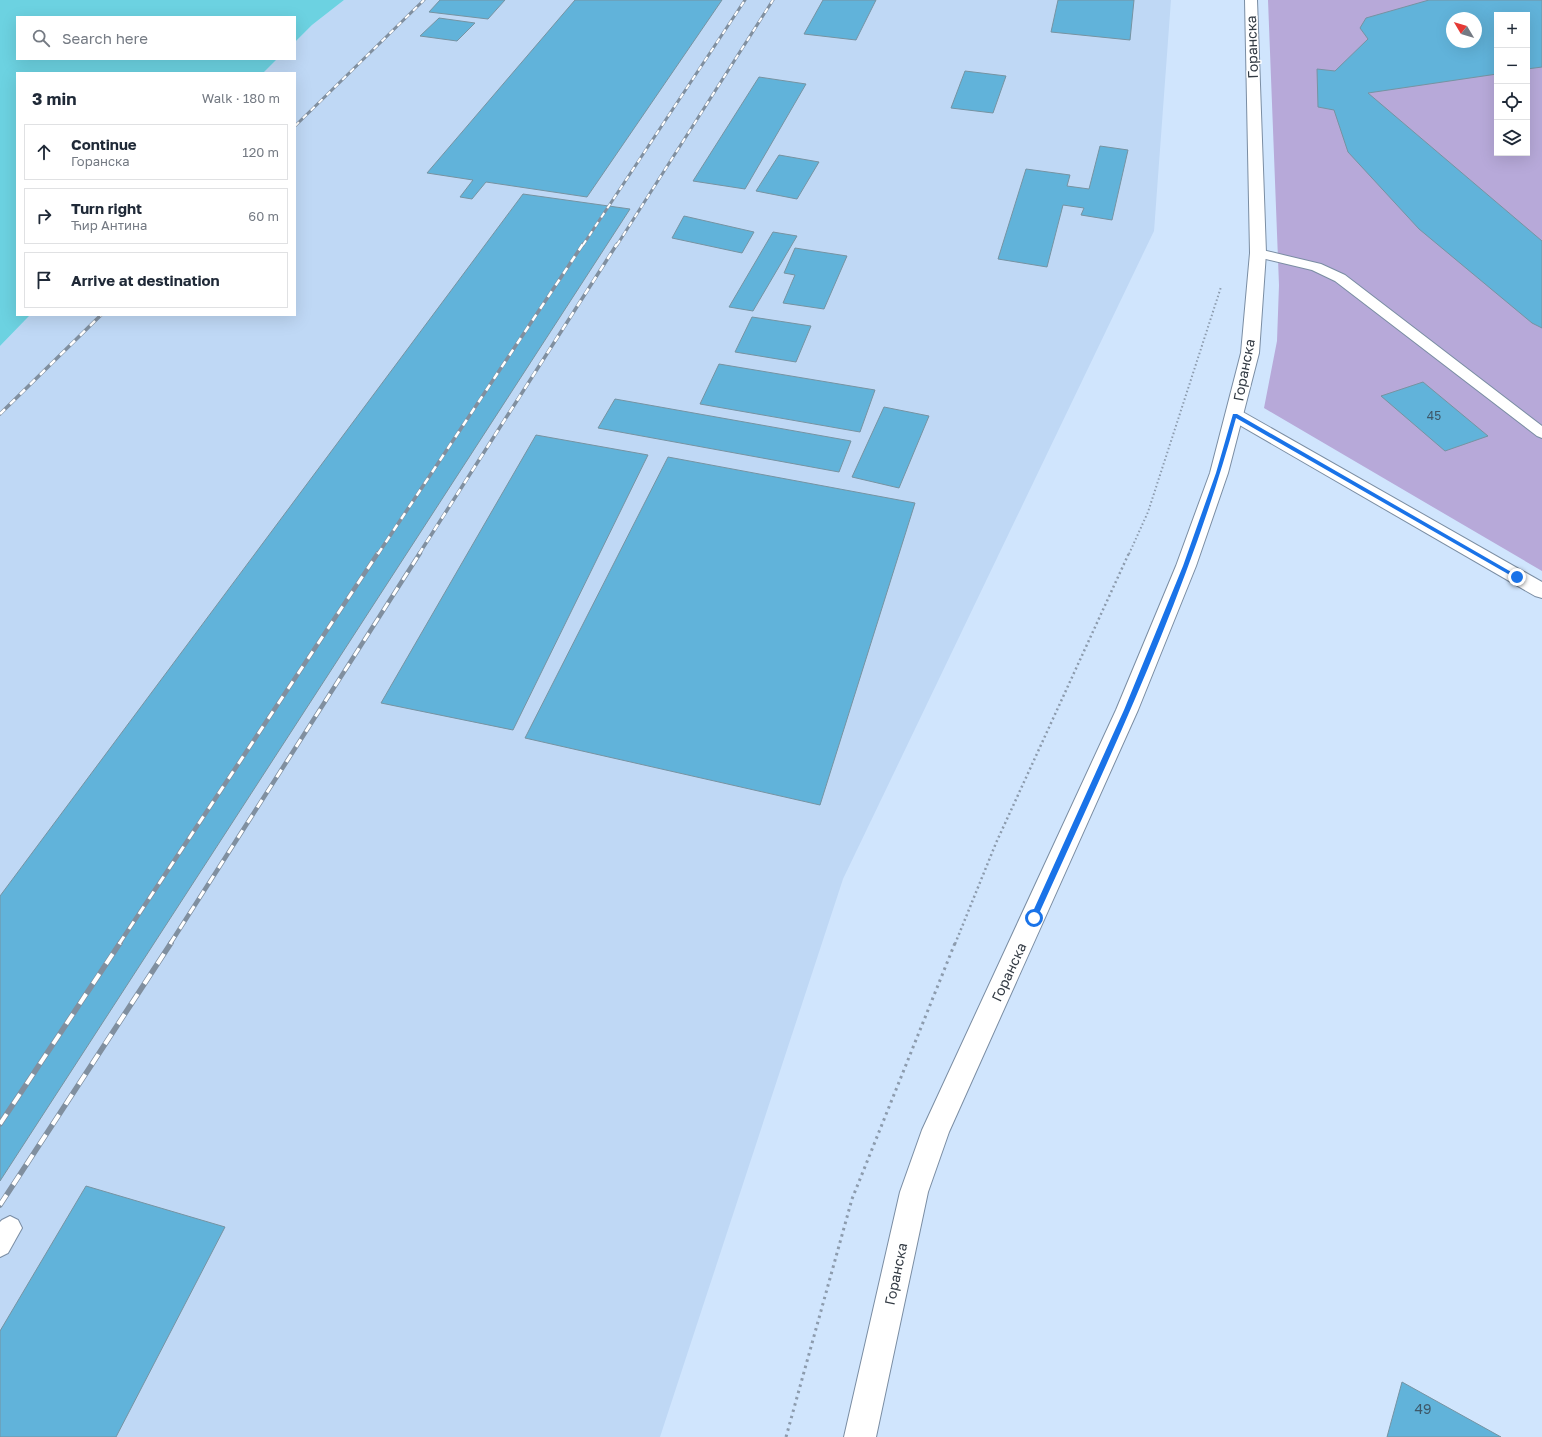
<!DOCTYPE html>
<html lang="en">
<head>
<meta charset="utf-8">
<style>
  :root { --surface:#fff; --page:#f2f2f3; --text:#1f2937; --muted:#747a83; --line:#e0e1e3 }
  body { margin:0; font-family:"Golos Text",sans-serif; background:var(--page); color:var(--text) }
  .controls { position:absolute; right:12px; top:12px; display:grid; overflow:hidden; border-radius:0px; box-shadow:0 4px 16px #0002 }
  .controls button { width:36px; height:36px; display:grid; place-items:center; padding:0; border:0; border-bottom:1px solid var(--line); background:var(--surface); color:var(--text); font:20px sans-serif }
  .compass { position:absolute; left:1446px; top:12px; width:36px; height:36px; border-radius:50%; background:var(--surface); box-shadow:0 4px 16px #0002; rotate:308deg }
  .stop { position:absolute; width:12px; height:12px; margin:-9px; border:3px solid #1a73e8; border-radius:50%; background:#fff }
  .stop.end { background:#1a73e8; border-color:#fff; box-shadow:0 1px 4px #0008 }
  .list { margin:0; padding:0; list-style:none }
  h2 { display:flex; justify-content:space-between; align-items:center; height:52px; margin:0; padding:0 16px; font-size:17px }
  h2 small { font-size:13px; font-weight:400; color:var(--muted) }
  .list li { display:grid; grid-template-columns:26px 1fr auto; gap:12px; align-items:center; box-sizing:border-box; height:56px; margin:0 8px 8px; padding:0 8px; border:1px solid var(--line); border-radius:0px }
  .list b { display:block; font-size:15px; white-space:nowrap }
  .list p { margin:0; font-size:13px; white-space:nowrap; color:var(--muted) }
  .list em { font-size:13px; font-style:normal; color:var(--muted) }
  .icon { flex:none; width:22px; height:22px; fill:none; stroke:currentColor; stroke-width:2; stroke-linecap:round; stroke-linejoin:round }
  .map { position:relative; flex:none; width:1542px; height:1437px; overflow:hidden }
  .search { position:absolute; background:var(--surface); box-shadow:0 4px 16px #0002; left:16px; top:16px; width:280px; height:44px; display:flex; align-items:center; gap:10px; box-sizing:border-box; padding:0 14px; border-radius:0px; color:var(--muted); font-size:15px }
  .panel { position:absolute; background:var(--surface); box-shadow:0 4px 16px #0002; left:16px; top:72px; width:280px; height:244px; border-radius:0px }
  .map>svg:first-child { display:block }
</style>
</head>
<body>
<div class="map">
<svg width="1542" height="1437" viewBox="0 0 1542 1437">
  <rect width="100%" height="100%" fill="#d0e5fd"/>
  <polygon fill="#bfd8f5" points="344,0 1171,0 1154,231 843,879 660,1437 0,1437 0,346 30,315 295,315 295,73 263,73 277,59 295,59 295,42 312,25"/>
  <path fill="#b7a9d9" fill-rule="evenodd" d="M1268,0H1542V571L1264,408L1277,341L1279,285ZM1497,15H1527V153H1497ZM1452,18H1476V42H1452Z"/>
  <polygon fill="#6cd2e1" points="0,0 344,0 312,25 295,42 295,17 17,17 17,59 277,59 263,73 17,73 17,315 30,315 0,346"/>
  <g fill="#61b3da" stroke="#7693a2" fill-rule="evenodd">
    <polygon points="440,0 505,0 488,19 429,12"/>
    <polygon points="575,0 722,0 587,197 486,182 472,199 460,197 473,180 427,173"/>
    <polygon points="823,0 876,0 856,40 804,34"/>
    <polygon points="1058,0 1134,0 1130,40 1051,32"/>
    <path d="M1429,0H1542V67L1527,69V15H1497V74L1368,93L1542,241V328L1532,323L1419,229L1348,152L1334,110L1318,107L1317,69L1335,71L1368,39L1360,28L1366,18ZM1452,18H1476V42H1452Z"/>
    <polygon points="439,18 475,23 457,41 420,36"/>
    <polygon points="965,71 1006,76 993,113 951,108"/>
    <polygon points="759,77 806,84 745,189 693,181"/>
    <polygon points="1100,146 1128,150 1112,220 1081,215 1084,208 1063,205 1047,267 998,259 1026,169 1070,175 1067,186 1089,189"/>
    <polygon points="779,155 819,162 797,199 756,191"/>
    <polygon points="523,194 630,209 0,1181 0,896"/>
    <polygon points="684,216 754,232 742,253 672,238"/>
    <polygon points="773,232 797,236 753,311 729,307"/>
    <polygon points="795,248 847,256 824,309 783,303 795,275 784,273"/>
    <polygon points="752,317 811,326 796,362 735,352"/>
    <polygon points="719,364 875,390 860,432 700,404"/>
    <polygon points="1423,382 1488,436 1445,451 1381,396"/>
    <polygon points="615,399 851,441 839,472 598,428"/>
    <polygon points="884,407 929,416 899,488 852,477"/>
    <polygon points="536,435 648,455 513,730 381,703"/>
    <polygon points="668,457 915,503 820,805 525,738"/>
    <polygon points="86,1186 225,1227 116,1437 0,1437 0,1331"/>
    <polygon points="1402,1382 1501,1437 1387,1437"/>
  </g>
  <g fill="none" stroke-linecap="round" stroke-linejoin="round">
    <defs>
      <g id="service">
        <polygon points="1258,249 1321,264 1345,275 1542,426 1542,438 1537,436 1335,281 1312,270 1253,256 1252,253 1253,250"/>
        <polygon points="10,1216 18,1220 22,1228 8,1253 0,1257 0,1222 2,1220"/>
      </g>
      <polygon id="minor" points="1235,409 1241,411 1542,582 1542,598 1535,596 1229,419 1226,415 1229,411"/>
      <polygon id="secondary" points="1245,0 1257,0 1266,253 1259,353 1228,473 1196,566 1138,710 949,1132 928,1192 876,1437 844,1437 900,1192 922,1130 1116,710 1176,566 1210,473 1241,353 1250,253"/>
    </defs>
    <use href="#service" stroke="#7a8da3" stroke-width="2"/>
    <use href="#minor" stroke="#7a8da3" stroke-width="2"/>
    <use href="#secondary" stroke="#7a8da3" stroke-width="2"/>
    <polyline stroke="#8c9bad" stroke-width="2" stroke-dasharray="1.5 2.5" stroke-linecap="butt" points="1129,554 1148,512 1221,287"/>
    <polyline stroke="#8c9bad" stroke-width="2.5" stroke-dasharray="2 3" stroke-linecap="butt" points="955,944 996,843 1129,553"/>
    <polyline stroke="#8c9bad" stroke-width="3" stroke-dasharray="2.5 4" stroke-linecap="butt" points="786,1437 852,1199 955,943"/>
    <use href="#service" fill="#fff" fill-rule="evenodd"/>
    <use href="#minor" fill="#fff" fill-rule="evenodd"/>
    <use href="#secondary" fill="#fff" fill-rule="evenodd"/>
    <defs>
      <g id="rail-far3">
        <polyline points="295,126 424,0"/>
        <polyline points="583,245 745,0"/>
        <polyline points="617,245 773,0"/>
      </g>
      <g id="rail-far2">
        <polyline points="0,414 101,315"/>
        <polyline points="378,554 583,244"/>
        <polyline points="419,554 617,244"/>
      </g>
      <g id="rail-far1">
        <polyline points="119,944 378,553"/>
        <polyline points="170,944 420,553"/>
      </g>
      <g id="rail">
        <polyline points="0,1124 120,943"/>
        <polyline points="0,1205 171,943"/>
      </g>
    </defs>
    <use href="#rail-far3" stroke="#808f9f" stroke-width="3"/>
    <use href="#rail-far2" stroke="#808f9f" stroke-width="3.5"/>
    <use href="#rail-far1" stroke="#808f9f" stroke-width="4.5"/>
    <use href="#rail" stroke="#808f9f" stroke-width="5.5"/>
    <use href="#rail-far3" stroke="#fff" stroke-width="2" stroke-dasharray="5.5" stroke-linecap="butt"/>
    <use href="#rail-far2" stroke="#fff" stroke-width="2.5" stroke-dasharray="7" stroke-linecap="butt"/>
    <use href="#rail-far1" stroke="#fff" stroke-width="3" stroke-dasharray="9" stroke-linecap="butt"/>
    <use href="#rail" stroke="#fff" stroke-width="4" stroke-dasharray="12" stroke-linecap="butt"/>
  </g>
  <path fill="#1a73e8" d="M1233,414H1237L1520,577L1515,578L1236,418C1189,591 1111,754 1037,918L1036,920H1031L1030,918L1124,710L1183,566L1216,473Z"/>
  <g text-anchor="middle" stroke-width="3" stroke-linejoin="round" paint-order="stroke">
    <g font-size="12" fill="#3e596a">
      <text x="1434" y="420">45</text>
    </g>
    <g font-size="14" fill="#333b44" stroke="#fff">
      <text transform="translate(1252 47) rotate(-92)" y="5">Горанска</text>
      <text transform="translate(1244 370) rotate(-79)" y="5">Горанска</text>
      <text transform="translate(1009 972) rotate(-65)" y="5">Горанска</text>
      <text transform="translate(896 1274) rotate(-78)" y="5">Горанска</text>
    </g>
    <g font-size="14" fill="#3e596a">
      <text x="1423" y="1414">49</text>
    </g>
  </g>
</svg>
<div class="controls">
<button>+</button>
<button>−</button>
<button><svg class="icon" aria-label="locate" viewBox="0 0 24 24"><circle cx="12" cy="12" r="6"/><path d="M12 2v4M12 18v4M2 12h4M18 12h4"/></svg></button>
<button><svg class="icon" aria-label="layers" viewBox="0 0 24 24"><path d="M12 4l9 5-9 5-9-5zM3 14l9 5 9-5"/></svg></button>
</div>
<svg class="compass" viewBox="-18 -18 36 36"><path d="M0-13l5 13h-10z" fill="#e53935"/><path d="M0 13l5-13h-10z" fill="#747a83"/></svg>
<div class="stop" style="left:1034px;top:918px"></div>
<div class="stop end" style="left:1517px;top:577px"></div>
<div class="search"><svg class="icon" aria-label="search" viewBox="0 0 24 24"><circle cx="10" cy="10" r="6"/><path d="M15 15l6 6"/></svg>Search here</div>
<section class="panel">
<h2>3 min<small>Walk · 180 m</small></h2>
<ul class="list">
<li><svg class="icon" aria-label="ahead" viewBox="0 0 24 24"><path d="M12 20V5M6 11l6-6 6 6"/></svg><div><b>Continue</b><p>Горанска</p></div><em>120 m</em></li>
<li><svg class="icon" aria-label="right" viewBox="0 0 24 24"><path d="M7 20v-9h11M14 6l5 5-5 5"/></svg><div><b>Turn right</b><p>Ћир Антина</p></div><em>60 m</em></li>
<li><svg class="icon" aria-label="arrive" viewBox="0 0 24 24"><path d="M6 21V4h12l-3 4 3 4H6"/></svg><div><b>Arrive at destination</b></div></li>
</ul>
</section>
</div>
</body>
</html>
